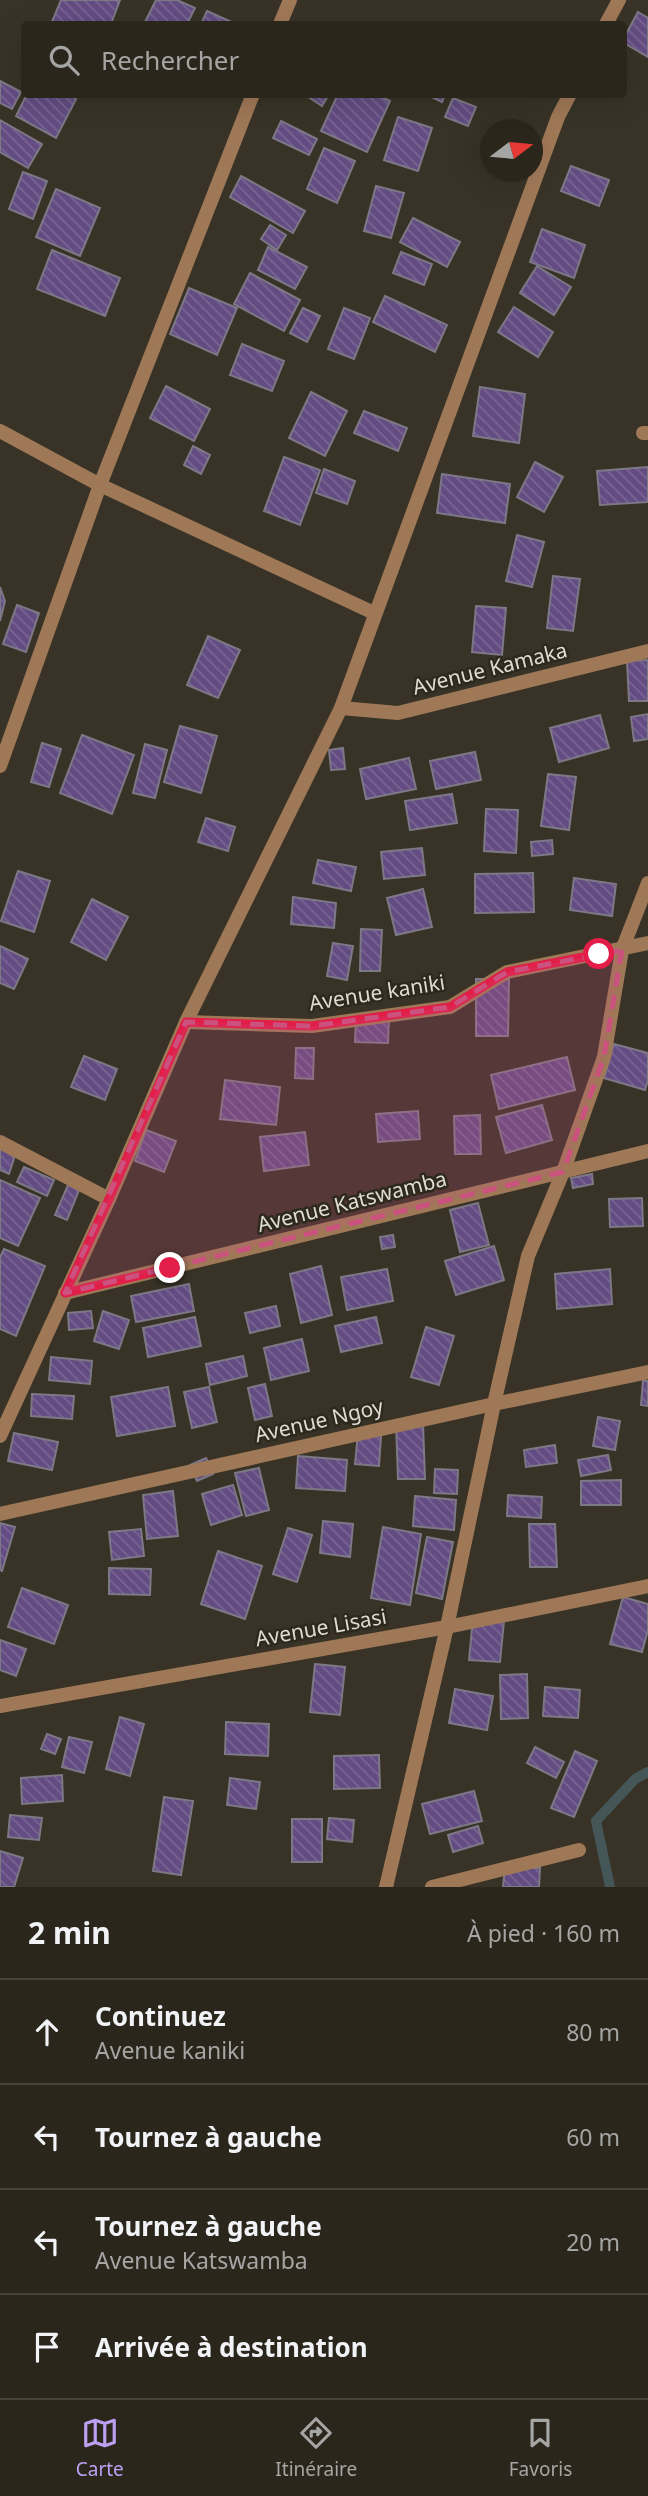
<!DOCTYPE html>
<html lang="fr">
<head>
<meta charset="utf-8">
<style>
  :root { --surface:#2a261c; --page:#322e25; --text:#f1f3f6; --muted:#a5a5a3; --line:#46433b; --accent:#bca0f2 }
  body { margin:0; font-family:"Noto Sans",sans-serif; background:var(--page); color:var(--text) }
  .compass { position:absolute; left:480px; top:119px; width:63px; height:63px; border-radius:50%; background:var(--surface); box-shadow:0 7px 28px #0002; rotate:74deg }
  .stop { position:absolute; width:21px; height:21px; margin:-16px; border:5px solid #e11d48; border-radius:50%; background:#fff }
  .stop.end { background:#e11d48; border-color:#fff; box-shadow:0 2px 7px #0008 }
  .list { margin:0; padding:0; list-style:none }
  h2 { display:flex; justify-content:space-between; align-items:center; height:91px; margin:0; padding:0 28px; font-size:30px }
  h2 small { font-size:23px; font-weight:400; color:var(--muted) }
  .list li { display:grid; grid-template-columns:46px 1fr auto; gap:21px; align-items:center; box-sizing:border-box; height:105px; padding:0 28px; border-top:2px solid var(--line) }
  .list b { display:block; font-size:26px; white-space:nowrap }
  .list p { margin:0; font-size:23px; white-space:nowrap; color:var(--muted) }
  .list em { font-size:23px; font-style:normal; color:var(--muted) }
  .icon { flex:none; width:38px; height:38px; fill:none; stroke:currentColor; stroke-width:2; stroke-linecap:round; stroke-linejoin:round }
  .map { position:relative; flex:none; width:648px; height:1887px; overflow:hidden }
  .search { position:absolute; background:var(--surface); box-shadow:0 7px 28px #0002; left:21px; right:21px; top:21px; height:77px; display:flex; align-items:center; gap:18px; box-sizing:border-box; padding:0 24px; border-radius:7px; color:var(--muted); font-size:26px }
  .sheet { height:511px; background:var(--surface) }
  nav { display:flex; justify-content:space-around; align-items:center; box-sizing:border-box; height:98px; border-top:2px solid var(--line); background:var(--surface); font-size:19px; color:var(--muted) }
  nav a { display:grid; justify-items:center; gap:4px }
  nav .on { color:var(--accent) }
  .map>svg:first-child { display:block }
</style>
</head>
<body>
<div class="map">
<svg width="648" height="1887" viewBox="0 0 648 1887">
  <defs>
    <pattern id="building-back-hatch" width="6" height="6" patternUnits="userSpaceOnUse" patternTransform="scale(1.75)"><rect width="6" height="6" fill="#634c82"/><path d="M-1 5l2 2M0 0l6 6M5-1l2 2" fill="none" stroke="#796593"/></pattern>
  </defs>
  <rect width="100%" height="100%" fill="#383326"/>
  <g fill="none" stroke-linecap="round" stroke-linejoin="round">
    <polyline stroke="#445658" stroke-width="10" points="610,1887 596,1821 635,1779 648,1772"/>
  </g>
  <g fill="url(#building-back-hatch)" stroke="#7d7886" stroke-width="2">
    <polygon points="61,0 120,0 111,24 51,24"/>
    <polygon points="156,0 177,0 195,8 187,24 144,24"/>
    <polygon points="207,11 234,23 233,24 201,24"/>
    <polygon points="638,12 648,18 648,57 624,43 624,38"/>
    <polygon points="0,81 21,92 12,109 0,103"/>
    <polygon points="27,94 68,94 76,99 56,138 16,116"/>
    <polygon points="304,94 329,94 322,106"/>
    <polygon points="338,94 376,94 390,101 367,152 321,131"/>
    <polygon points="426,94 445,94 442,102"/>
    <polygon points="453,98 476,107 468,126 445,117"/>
    <polygon points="398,117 432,128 418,171 384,160"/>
    <polygon points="0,120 42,144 28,168 0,152"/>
    <polygon points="281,121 317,139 309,155 273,138"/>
    <polygon points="324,148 355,161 337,203 307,189"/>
    <polygon points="571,166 609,180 599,206 561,191"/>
    <polygon points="23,172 47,181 33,219 9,209"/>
    <polygon points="241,176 305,211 293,233 230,197"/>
    <polygon points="376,186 404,193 391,238 364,231"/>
    <polygon points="56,189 100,208 80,256 36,237"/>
    <polygon points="413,218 460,242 447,267 400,242"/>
    <polygon points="270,225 286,235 277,250 261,239"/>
    <polygon points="542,229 585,245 574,278 530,262"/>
    <polygon points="268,247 307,267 295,289 258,270"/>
    <polygon points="52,250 120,278 105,316 37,289"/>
    <polygon points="401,252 432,264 424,285 393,273"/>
    <polygon points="537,266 571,287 554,315 520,293"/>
    <polygon points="250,273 300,300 284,331 234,304"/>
    <polygon points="189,288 237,308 217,355 170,334"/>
    <polygon points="385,296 447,325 435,352 373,322"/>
    <polygon points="514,307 553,332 538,357 498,332"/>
    <polygon points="303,308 320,316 307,342 290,333"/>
    <polygon points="344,308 370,318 354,359 328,349"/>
    <polygon points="242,344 284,361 272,391 230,375"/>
    <polygon points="166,386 210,409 194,441 150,418"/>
    <polygon points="480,387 525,394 519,443 473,436"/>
    <polygon points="311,392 347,411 325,456 289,438"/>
    <polygon points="364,411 407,428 398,451 354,433"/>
    <polygon points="193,446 210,455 201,474 184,465"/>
    <polygon points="284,457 320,470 300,525 264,511"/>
    <polygon points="535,462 563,477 544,512 517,497"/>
    <polygon points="648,467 648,502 600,505 597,471"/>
    <polygon points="324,469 355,481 347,504 316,493"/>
    <polygon points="442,474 510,484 505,523 437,513"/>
    <polygon points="517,535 544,542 532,587 506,581"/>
    <polygon points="553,576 580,579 573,631 547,628"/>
    <polygon points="0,587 5,601 0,621"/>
    <polygon points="17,605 39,613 26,652 3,644"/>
    <polygon points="476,606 506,608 502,655 472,652"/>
    <polygon points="208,636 240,650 218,698 187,685"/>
    <polygon points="648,660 648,701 629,701 627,661"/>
    <polygon points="648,714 648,739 634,741 631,717"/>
    <polygon points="600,715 609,748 559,762 550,728"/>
    <polygon points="180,726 217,736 201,793 164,782"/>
    <polygon points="82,735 134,755 112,814 60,793"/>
    <polygon points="42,743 61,749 49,787 31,782"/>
    <polygon points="145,744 167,750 155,798 133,793"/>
    <polygon points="343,748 345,769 331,770 329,750"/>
    <polygon points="475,752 481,780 436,789 430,761"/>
    <polygon points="409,758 416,789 366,799 360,769"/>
    <polygon points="548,774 576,777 569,830 541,826"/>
    <polygon points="452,794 457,823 410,830 405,801"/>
    <polygon points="486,809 518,810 516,853 484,851"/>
    <polygon points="206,818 235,827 228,851 198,842"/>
    <polygon points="552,840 553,854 532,856 531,842"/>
    <polygon points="422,848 425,875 384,879 381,852"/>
    <polygon points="318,860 356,867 351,891 313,883"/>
    <polygon points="18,871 50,881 34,932 1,921"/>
    <polygon points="533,873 534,912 475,913 475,874"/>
    <polygon points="574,878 616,884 612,916 570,910"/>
    <polygon points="423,889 432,927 396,935 387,898"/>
    <polygon points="293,897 336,903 334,928 291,924"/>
    <polygon points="92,899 128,917 106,960 71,942"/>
    <polygon points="361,929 382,930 380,971 360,971"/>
    <polygon points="333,943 353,946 347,980 327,976"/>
    <polygon points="0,946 28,959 14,989 0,983"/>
    <polygon points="476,979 509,979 508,1036 476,1036"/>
    <polygon points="356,1018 389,1019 388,1043 355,1042"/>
    <polygon points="614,1044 648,1053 648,1080 645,1090 604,1078"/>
    <polygon points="296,1048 314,1048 313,1079 295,1078"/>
    <polygon points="84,1056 117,1069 105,1100 71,1087"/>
    <polygon points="567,1057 575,1090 499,1109 491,1075"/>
    <polygon points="225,1080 280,1087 276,1125 220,1119"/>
    <polygon points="542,1105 552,1140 506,1153 496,1117"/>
    <polygon points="418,1111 420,1139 378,1142 376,1114"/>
    <polygon points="480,1115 481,1154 455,1154 454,1116"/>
    <polygon points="146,1130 176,1141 164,1172 135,1161"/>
    <polygon points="305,1132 309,1165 264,1171 260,1137"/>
    <polygon points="0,1146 16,1152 9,1174 0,1170"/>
    <polygon points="24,1167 54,1180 47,1196 17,1182"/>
    <polygon points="592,1174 593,1184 573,1188 571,1178"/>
    <polygon points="0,1180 40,1198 18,1246 0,1238"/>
    <polygon points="68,1185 79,1190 67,1220 55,1215"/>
    <polygon points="642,1198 643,1226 610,1227 609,1199"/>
    <polygon points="478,1203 489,1245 460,1252 450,1210"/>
    <polygon points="393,1235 395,1247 382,1249 380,1237"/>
    <polygon points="494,1246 504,1280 456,1295 445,1261"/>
    <polygon points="4,1249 45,1266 16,1336 0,1329 0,1257"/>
    <polygon points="321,1266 332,1315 301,1323 290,1274"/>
    <polygon points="387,1269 393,1301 347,1310 341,1277"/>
    <polygon points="610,1269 612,1304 557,1309 555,1274"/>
    <polygon points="189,1284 194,1311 136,1322 131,1296"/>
    <polygon points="276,1306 280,1326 250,1333 245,1313"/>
    <polygon points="91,1311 93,1328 69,1330 68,1313"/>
    <polygon points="103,1311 129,1320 119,1349 94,1341"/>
    <polygon points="195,1317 201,1346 148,1357 143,1328"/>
    <polygon points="376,1317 382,1343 341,1352 335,1326"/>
    <polygon points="426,1327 454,1336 439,1385 411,1377"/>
    <polygon points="302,1339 309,1371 271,1380 264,1348"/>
    <polygon points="243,1356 247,1376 210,1385 206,1364"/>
    <polygon points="51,1357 92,1361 90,1384 49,1380"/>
    <polygon points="643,1380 648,1381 648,1406 641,1405"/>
    <polygon points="265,1384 272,1416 255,1420 248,1388"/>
    <polygon points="168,1387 175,1426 117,1436 111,1397"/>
    <polygon points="209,1387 217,1422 192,1428 184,1392"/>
    <polygon points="32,1394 74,1396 72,1419 31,1416"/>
    <polygon points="598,1417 620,1421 615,1450 593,1446"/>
    <polygon points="423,1423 425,1479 398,1479 396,1424"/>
    <polygon points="14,1433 58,1442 52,1470 8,1461"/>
    <polygon points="358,1433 381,1436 379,1466 355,1464"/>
    <polygon points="555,1445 557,1463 526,1467 524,1450"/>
    <polygon points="608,1455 611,1470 581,1476 578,1460"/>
    <polygon points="298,1456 347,1460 345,1491 296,1488"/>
    <polygon points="206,1458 213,1474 197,1481 190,1465"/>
    <polygon points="259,1468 269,1510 246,1516 235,1473"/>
    <polygon points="435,1469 458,1470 457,1494 434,1493"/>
    <polygon points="621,1480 621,1505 581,1505 581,1481"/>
    <polygon points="233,1485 242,1515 211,1525 202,1494"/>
    <polygon points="173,1491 178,1536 147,1539 143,1495"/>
    <polygon points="508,1495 542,1497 541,1518 507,1516"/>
    <polygon points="415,1496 456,1500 454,1530 413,1526"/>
    <polygon points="323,1521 353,1524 350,1557 320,1553"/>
    <polygon points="0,1523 15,1527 2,1571 0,1570"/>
    <polygon points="529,1524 555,1524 557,1567 530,1567"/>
    <polygon points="383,1527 421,1534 410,1605 371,1598"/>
    <polygon points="288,1528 312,1535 297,1582 273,1574"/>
    <polygon points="141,1529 144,1556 112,1560 109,1532"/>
    <polygon points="427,1537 453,1542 442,1599 416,1593"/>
    <polygon points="218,1551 262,1566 245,1619 201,1604"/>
    <polygon points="109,1568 151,1569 150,1595 109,1594"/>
    <polygon points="22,1588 68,1605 54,1644 8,1627"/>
    <polygon points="623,1597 648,1604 648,1630 642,1652 610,1644"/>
    <polygon points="473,1618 504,1621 500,1662 469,1660"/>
    <polygon points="0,1640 26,1649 16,1676 0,1670"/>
    <polygon points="315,1664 345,1667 340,1715 310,1712"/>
    <polygon points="527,1674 528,1718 501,1719 500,1675"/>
    <polygon points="545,1687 580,1690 578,1718 543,1716"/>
    <polygon points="455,1689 493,1696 487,1730 449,1723"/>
    <polygon points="120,1717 144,1724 130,1776 106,1769"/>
    <polygon points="226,1722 269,1724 268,1756 225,1754"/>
    <polygon points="47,1734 61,1739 55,1754 41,1749"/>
    <polygon points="69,1737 92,1742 84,1773 62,1767"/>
    <polygon points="535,1747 564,1762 556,1778 527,1763"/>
    <polygon points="575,1751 597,1761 574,1817 551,1808"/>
    <polygon points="379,1755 380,1788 334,1789 334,1756"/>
    <polygon points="62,1775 63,1801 22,1804 21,1778"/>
    <polygon points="230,1778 260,1782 256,1809 227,1805"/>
    <polygon points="474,1791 482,1821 430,1834 422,1804"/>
    <polygon points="164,1797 193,1801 181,1875 153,1871"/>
    <polygon points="10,1815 42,1818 39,1840 8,1837"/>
    <polygon points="329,1818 354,1820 352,1842 327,1839"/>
    <rect x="292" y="1819" width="30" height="43"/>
    <polygon points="478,1826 483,1843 453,1852 448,1835"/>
    <polygon points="0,1851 23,1858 14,1887 0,1887"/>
    <polygon points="505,1866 540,1868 539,1887 503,1887"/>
  </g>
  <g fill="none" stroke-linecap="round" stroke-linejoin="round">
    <polyline stroke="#9f7857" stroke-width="14" points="643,433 648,433"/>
    <g stroke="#9f7857" stroke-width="14">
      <polyline points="280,24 290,0"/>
      <polyline points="606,24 619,0"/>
      <polyline points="0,431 100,485 374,613"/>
      <polyline points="341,708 398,713 648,651"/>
      <polyline points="0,766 100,485 253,94"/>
      <polyline points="186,1022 312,1026 450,1007 507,972 648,943"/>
      <polyline points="0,1142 109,1199"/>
      <polyline points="65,1293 648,1151"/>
      <polyline points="0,1436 109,1199 186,1022 341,708 558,117 570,94"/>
      <polyline points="0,1514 494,1404 648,1372"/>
      <polyline points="0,1706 447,1627 648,1586"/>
      <polyline points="386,1887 447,1627 494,1404 528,1256 563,1172 604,1057 622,950 648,883"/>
      <polyline points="432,1887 579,1850"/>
    </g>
  </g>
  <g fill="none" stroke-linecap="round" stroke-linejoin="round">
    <polyline stroke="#e11d48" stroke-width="9" points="170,1268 65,1293 109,1199 186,1022 312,1026 450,1007 507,972 599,954"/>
  </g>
  <path fill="#cb527f" fill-opacity="0.2" stroke="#cb527f" stroke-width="5" stroke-dasharray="14 9" stroke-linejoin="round" d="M622,950L604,1057L563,1172L65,1293L186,1022L312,1026L450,1007L507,972Z"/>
  <g text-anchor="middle" stroke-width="5" stroke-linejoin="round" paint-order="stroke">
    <g font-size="21" fill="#dfdbd3" stroke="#2e291d">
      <text transform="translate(490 669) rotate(-14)" y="7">Avenue Kamaka</text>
      <text transform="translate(377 993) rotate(-9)" y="7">Avenue kaniki</text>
      <text transform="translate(352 1202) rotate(-14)" y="7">Avenue Katswamba</text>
      <text transform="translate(319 1421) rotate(-13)" y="7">Avenue Ngoy</text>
      <text transform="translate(321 1628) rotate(-10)" y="7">Avenue Lisasi</text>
    </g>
  </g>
</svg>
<svg class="compass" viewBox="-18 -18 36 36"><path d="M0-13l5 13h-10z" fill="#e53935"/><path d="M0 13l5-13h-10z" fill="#a5a5a3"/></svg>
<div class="stop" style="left:599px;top:954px"></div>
<div class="stop end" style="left:170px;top:1268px"></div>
<div class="search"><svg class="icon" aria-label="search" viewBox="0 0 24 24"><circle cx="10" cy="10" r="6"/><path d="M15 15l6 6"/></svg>Rechercher</div>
</div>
<section class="sheet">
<h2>2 min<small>À pied · 160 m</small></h2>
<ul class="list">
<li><svg class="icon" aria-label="ahead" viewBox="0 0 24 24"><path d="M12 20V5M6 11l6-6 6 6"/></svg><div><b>Continuez</b><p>Avenue kaniki</p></div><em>80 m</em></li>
<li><svg class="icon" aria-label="left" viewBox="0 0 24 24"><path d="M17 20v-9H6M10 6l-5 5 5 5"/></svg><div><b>Tournez à gauche</b></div><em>60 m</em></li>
<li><svg class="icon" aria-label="left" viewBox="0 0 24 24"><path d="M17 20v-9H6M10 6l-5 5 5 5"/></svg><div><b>Tournez à gauche</b><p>Avenue Katswamba</p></div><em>20 m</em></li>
<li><svg class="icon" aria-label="arrive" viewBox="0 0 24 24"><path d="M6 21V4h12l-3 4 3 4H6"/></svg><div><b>Arrivée à destination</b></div></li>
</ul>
</section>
<nav>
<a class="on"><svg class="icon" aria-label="map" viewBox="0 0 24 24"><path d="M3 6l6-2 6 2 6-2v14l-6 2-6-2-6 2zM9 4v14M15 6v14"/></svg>Carte</a>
<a><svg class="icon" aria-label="directions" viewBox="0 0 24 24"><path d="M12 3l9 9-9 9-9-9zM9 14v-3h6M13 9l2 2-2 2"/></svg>Itinéraire</a>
<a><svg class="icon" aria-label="saved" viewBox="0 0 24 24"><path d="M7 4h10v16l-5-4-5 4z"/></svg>Favoris</a>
</nav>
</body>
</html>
